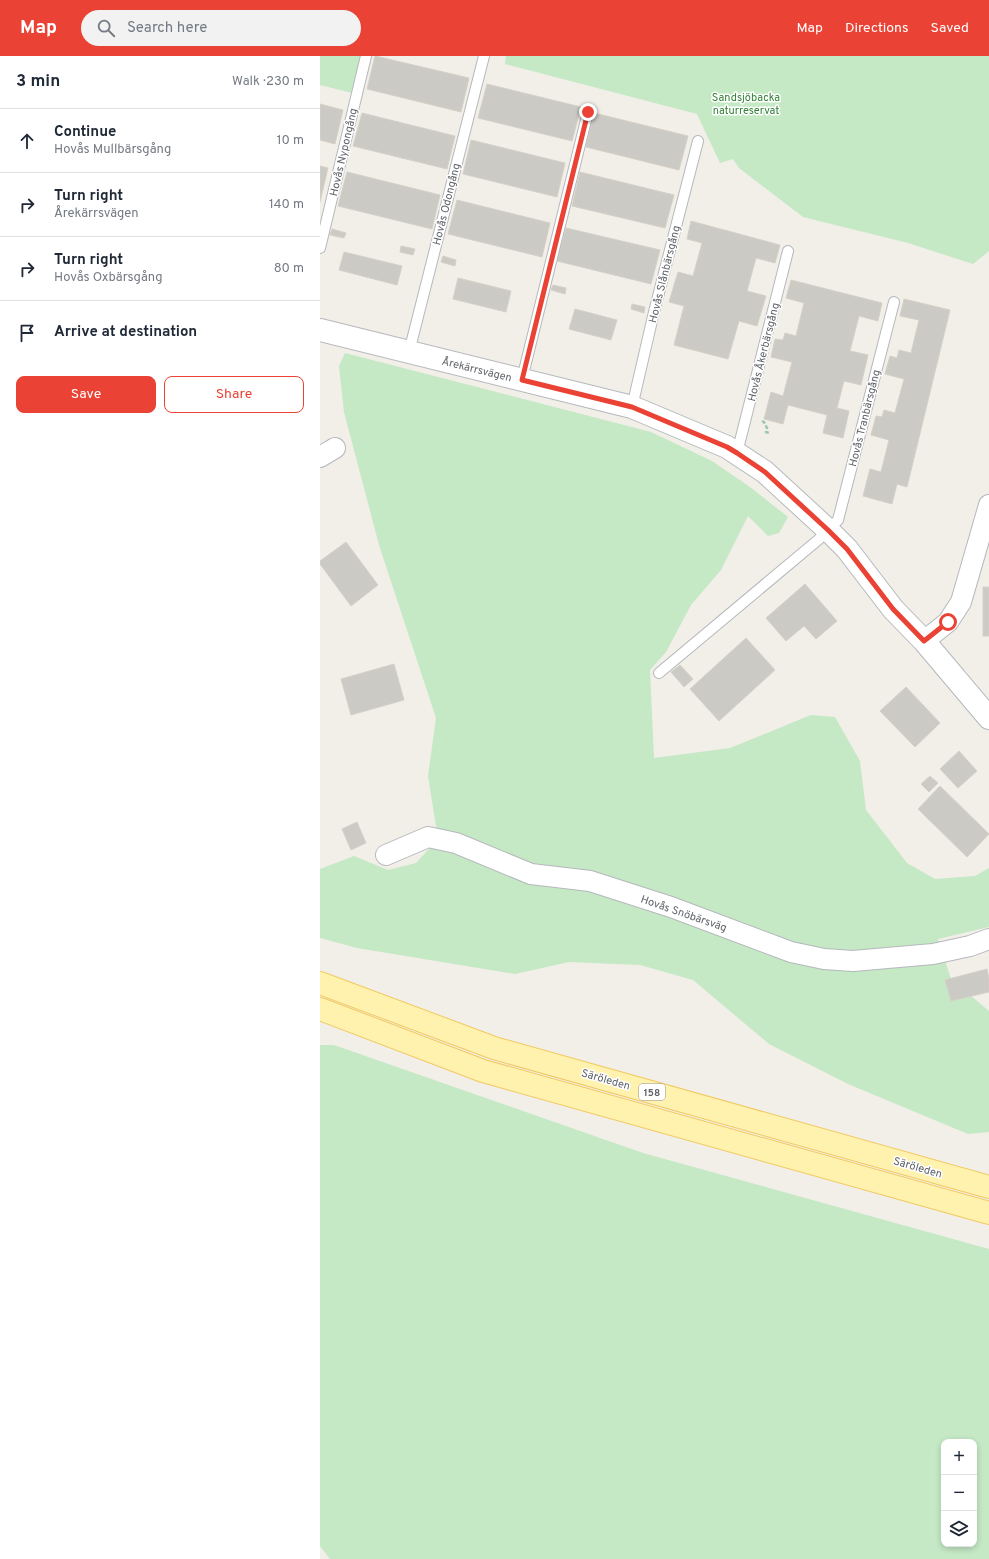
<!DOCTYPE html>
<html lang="en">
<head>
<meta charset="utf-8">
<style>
  :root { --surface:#fff; --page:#f2f2f3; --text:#1f2937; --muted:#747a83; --line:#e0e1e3; --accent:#ea4335 }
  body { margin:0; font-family:Overpass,sans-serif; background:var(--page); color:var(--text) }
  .controls { position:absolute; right:12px; bottom:12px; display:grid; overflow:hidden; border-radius:8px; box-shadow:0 2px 6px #0003 }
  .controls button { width:36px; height:36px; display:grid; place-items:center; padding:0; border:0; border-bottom:1px solid var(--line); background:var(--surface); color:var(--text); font:20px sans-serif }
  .stop { position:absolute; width:12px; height:12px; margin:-9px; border:3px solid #ea4335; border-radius:50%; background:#fff }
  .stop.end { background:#ea4335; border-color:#fff; box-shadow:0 1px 4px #0008 }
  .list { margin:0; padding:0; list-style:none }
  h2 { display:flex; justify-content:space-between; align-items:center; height:52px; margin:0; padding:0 16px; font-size:17px }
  h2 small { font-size:13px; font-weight:400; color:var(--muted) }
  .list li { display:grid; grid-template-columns:26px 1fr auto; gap:12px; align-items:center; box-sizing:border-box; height:64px; padding:0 16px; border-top:1px solid var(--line) }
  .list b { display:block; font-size:15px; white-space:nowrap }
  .list p { margin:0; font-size:13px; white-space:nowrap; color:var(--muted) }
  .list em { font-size:13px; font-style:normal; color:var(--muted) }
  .actions { display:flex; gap:8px; padding:12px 16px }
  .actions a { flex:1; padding:9px 0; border:1px solid var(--accent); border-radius:8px; text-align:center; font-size:14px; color:var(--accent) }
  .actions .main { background:var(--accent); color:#fff }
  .icon { flex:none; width:22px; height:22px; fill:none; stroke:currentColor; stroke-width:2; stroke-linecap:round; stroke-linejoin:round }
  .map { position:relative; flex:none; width:669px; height:1503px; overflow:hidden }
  header { display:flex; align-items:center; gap:24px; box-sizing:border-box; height:56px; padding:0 20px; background:var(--accent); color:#fff }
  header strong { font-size:19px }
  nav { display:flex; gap:22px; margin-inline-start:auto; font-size:14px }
  .search { width:280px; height:36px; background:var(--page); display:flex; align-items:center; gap:10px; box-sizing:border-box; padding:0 14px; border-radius:22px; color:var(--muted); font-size:15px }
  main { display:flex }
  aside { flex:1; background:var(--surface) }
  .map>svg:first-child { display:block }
</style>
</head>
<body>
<header>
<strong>Map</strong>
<div class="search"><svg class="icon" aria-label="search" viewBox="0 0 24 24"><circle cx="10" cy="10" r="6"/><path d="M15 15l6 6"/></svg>Search here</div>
<nav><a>Map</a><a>Directions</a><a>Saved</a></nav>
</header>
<main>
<aside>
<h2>3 min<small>Walk · 230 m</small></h2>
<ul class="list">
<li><svg class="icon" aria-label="ahead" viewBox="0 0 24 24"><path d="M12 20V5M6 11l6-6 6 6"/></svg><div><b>Continue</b><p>Hovås Mullbärsgång</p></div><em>10 m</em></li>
<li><svg class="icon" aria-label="right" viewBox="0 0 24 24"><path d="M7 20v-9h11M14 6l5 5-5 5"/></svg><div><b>Turn right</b><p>Årekärrsvägen</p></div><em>140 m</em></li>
<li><svg class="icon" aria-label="right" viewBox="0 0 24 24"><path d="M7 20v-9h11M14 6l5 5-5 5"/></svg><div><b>Turn right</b><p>Hovås Oxbärsgång</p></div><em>80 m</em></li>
<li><svg class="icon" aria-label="arrive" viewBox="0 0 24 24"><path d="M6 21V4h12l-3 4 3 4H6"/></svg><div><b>Arrive at destination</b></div></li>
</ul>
<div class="actions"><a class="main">Save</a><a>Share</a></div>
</aside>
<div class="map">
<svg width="669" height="1503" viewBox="0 0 669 1503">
  <rect width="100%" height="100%" fill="#f1efe8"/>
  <g fill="#c5e8c5" fill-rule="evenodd">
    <polygon points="0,0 42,0 32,37 0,29"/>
    <polygon points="186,0 669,0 669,195 653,208 588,187 483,161 419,112 413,103 400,107 377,58 185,8"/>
    <polygon points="25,297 331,376 392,405 430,431 468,461 459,477 448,480 428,460 401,514 371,549 346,596 330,614 334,702 410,692 491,659 515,661 540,705 546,754 587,807 615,823 655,820 669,812 669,871 618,883 631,923 669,955 669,1076 648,1078 528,1028 449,988 373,924 320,909 249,906 195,918 37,892 0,882 0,813 34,800 68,814 96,807 118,783 108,720 116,662 59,489 24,356 19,310"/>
    <path d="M0,989H14L323,1097L669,1193V1503H10L0,1490ZM624,1386H654V1488H624Z"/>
  </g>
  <g fill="#cccac5" stroke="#d6d1c6">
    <polygon points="55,0 149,22 141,56 47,33"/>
    <polygon points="167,28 261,51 252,85 158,62"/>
    <polygon points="0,48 23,54 15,88 0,84"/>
    <polygon points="42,57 135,80 127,113 33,90"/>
    <polygon points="274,57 368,80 359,114 266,91"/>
    <polygon points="151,84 245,107 237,141 143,118"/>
    <polygon points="0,110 8,112 0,146"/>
    <polygon points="27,116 120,139 112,173 18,150"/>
    <polygon points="260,116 354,139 345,172 252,150"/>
    <polygon points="137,144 230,167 222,201 128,178"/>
    <polygon points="371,165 460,189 455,207 436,202 427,235 446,240 437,270 419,265 408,303 354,289 364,250 349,246 358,216 373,220 382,187 367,183"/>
    <polygon points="246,172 340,194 331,228 237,205"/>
    <polygon points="12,173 26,177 24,182 10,179"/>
    <polygon points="81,190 95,193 93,199 80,196"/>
    <polygon points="24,196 82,210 77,229 19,214"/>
    <polygon points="123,200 136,204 135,210 121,206"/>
    <polygon points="138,222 191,235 186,256 133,243"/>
    <polygon points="471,224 562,247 558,265 539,260 530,295 548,299 541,329 524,325 517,352 529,355 523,382 503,377 507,359 468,349 463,368 444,363 451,336 463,340 472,306 451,301 455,283 463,284 465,277 476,280 484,247 466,242"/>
    <polygon points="233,229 246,232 245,238 231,234"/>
    <polygon points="584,243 630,254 587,431 577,428 572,448 543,440 550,413 561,416 569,384 551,379 556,360 562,361 564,354 575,357 584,323 565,318 570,300 577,302 579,294 591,297 599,264 580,260"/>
    <polygon points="312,248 325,251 324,257 311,253"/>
    <polygon points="255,253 297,264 291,284 249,273"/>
    <polygon points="26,486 58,529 31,550 0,508 0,505"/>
    <polygon points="485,528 517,565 496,583 484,570 466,585 446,562"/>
    <rect x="663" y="531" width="6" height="49"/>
    <polygon points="426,582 455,614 399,665 370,633"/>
    <polygon points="74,608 84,644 31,659 21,623"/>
    <polygon points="360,609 373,623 364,631 351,616"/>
    <polygon points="586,631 620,667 595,691 560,655"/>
    <polygon points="639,695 657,715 638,732 620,713"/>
    <polygon points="610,720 618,727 609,736 601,728"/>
    <polygon points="620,730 669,778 647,801 598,753"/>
    <polygon points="37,766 46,787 31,794 22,773"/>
    <polygon points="667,913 669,922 669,936 631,945 625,924"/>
  </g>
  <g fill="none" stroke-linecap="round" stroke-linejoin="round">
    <defs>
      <g id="service">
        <polyline points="0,192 46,0"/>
        <polyline points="89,296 164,0"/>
        <polyline points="202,323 268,56"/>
        <polyline points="312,351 334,256 378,85"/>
        <polyline points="417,397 468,195"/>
        <polyline points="339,617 498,484 518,464 574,246"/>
      </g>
      <g id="minor">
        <polyline points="0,401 15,392"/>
        <polyline points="604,585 628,566 641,546 669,449"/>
        <polyline points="66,799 108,781 136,787 211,818 270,825 351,851 471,896 504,903 533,905 613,898 650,890 669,883"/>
      </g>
      <polyline id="tertiary" points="0,274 312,351 407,391 445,416 508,474 527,493 573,553 604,585 669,662"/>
      <g id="primary">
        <polyline points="0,927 174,992 669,1131"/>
        <polyline points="0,953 163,1015 669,1157"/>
      </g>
    </defs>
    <use href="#service" stroke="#b5b8bc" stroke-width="12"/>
    <use href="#minor" stroke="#b5b8bc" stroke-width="22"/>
    <use href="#tertiary" stroke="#b5b8bc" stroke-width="24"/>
    <use href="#primary" stroke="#f2c960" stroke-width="24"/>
    <polyline stroke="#9cc7a9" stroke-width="2.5" stroke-dasharray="4 2" stroke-linecap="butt" points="442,365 444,366 447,372 446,376 449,377"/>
    <use href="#service" stroke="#fff" stroke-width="10"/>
    <use href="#minor" stroke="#fff" stroke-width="20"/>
    <use href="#tertiary" stroke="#fff" stroke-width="22"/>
    <use href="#primary" stroke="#fff2af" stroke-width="22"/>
  </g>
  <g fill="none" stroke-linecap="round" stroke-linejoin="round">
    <polyline stroke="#ea4335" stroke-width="5" points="268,56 202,324 312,351 407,391 417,397 445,416 508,474 527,493 573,553 604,585 628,566"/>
  </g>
  <g text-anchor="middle" stroke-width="3" stroke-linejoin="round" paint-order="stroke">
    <rect fill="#fff" stroke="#8f9295" stroke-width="1" x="319" y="1028" width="26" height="16" rx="3"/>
    <g font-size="10" font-weight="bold" fill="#5f6368">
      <text x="332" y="1040">158</text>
    </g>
    <g font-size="11" fill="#348238" stroke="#fff">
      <text x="426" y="45">Sandsjöbacka<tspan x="426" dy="13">naturreservat</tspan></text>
    </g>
    <g font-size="11" fill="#5f6368" stroke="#fff">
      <text transform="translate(23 96) rotate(-77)" y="4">Hovås Nypongång</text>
      <text transform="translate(126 148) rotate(-76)" y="4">Hovås Odongång</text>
      <text transform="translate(344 218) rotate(-76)" y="4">Hovås Slånbärsgång</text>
      <text transform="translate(443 296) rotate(-76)" y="4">Hovås Åkerbärsgång</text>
      <text transform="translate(157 313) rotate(14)" y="4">Årekärrsvägen</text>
      <text transform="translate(544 362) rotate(-76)" y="4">Hovås Tranbärsgång</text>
      <text transform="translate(364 857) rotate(19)" y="4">Hovås Snöbärsväg</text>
      <text transform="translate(286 1023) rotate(16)" y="4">Säröleden</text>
      <text transform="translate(598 1111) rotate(16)" y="4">Säröleden</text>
    </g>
  </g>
</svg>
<div class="controls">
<button>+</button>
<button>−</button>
<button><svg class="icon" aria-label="layers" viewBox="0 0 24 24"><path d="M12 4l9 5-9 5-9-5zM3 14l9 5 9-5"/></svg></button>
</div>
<div class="stop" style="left:628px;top:566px"></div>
<div class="stop end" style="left:268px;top:56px"></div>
</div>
</main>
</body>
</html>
